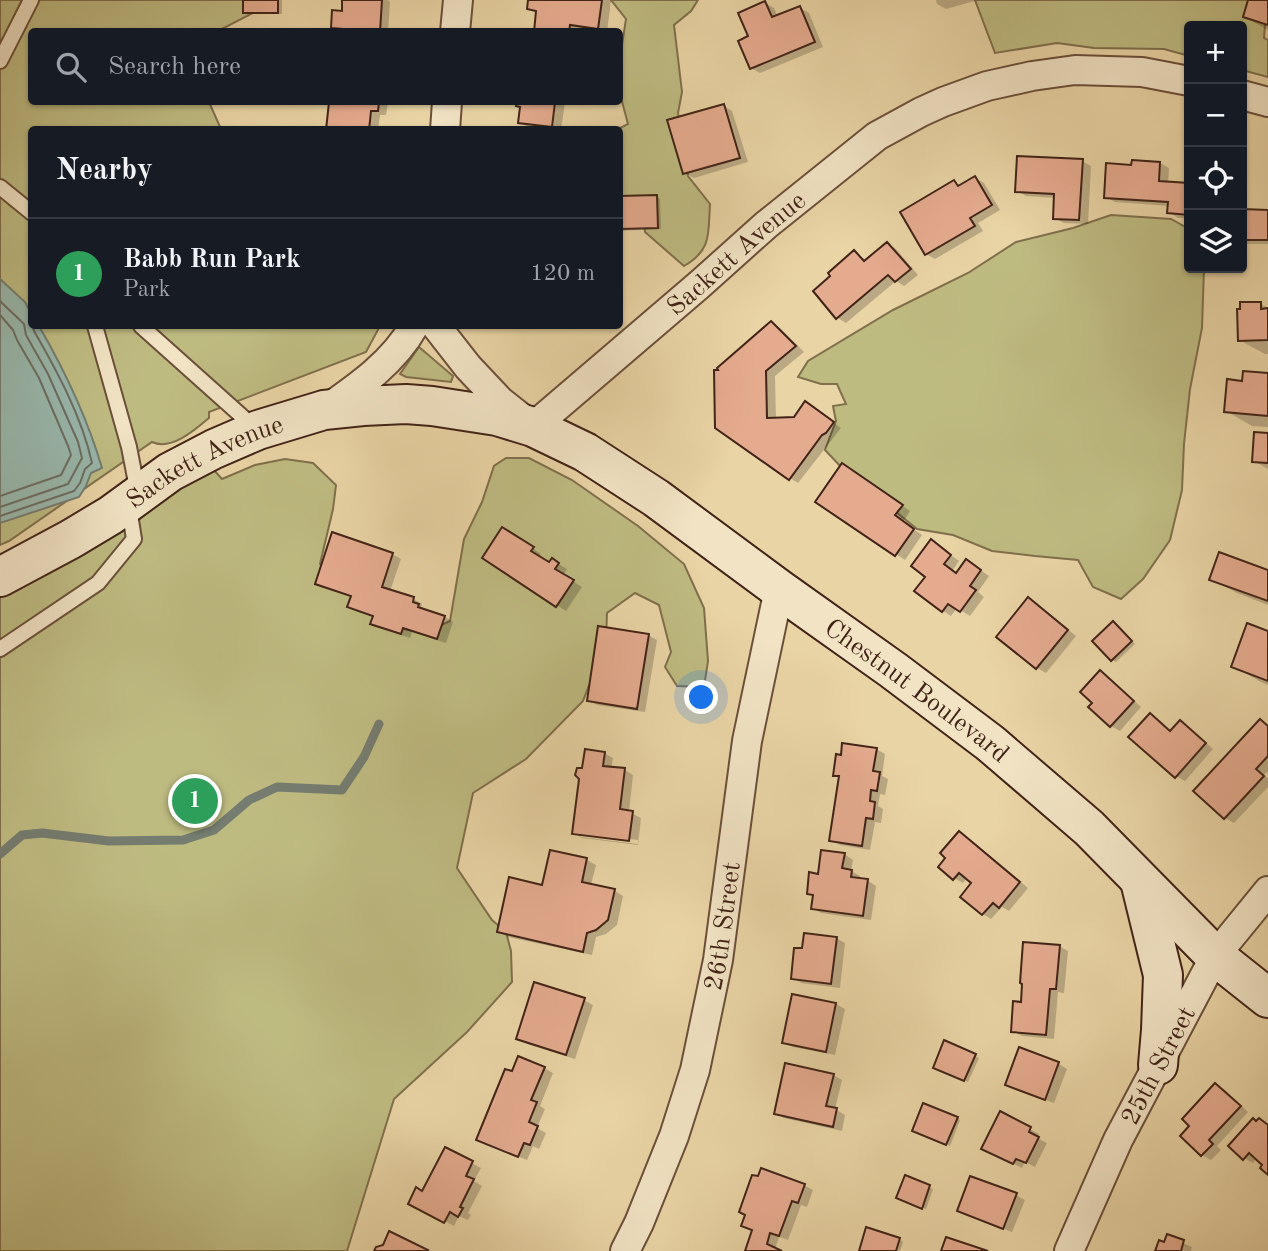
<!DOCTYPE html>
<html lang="en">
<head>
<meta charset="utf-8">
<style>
  :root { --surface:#171b24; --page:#20242c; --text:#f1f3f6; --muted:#9ea1a6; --line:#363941; --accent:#db2777 }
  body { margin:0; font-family:"Old Standard TT",serif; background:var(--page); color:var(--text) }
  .controls { position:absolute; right:21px; top:21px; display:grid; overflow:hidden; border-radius:7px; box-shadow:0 2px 5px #0004 }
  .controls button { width:63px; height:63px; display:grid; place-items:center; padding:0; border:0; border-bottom:2px solid var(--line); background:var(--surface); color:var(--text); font:35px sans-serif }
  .you { position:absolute; left:702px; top:698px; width:24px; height:24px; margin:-18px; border:5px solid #fff; border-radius:50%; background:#1a73e8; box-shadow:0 0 0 10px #1a73e833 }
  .badge { display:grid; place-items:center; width:46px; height:46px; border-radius:50%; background:var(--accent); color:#fff; font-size:23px; font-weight:700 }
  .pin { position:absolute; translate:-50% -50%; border:4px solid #fff; box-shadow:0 2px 7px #0006 }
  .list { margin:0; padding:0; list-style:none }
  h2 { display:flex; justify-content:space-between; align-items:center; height:91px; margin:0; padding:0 28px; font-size:30px }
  h2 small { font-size:23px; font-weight:400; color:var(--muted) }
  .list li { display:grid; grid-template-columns:46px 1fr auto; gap:21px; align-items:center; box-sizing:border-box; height:112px; padding:0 28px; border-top:2px solid var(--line) }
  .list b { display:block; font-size:26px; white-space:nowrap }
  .list p { margin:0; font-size:23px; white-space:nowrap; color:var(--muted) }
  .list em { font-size:23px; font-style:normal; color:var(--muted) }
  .icon { flex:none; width:38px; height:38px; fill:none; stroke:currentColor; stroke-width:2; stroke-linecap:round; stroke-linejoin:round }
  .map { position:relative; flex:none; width:1268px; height:1251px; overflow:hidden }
  .search { position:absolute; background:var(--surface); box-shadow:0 2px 5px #0004; left:28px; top:28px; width:595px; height:77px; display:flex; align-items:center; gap:18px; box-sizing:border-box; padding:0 24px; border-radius:7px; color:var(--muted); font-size:26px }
  .panel { position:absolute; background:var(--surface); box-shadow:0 2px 5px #0004; left:28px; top:126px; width:595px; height:203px; border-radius:7px }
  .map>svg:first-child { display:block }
</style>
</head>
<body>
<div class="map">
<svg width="1268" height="1251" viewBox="0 0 1268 1251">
  <rect width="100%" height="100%" fill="#e9d4a5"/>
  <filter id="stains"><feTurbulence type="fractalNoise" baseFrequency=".00286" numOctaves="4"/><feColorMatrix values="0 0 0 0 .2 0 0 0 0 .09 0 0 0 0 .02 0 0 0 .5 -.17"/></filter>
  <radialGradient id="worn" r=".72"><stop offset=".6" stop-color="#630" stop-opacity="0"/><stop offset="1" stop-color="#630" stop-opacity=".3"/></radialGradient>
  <g fill="#bebb81" stroke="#806f4c" stroke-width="2">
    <path d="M0,0H278L218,31H191L182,29V32H32V102H209L221,129L32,130V326H380L366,352L209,412V418C195,430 171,451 152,442L9,541L0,545Z"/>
    <path d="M611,0H698L691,11L674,25L682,92L678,113L688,176L710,204C708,234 712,250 684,266L645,232L643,213L626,220L620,229L618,129L628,124L620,94V49L622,45L626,19Z"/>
    <polygon points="975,0 1267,0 1264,38 1268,40 1268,77 1242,70 1242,26 1189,26 1189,56 1164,49 1094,48 1057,43 995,53"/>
    <polygon points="1111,215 1171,219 1189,229 1189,268 1204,268 1202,328 1190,389 1184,444 1182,490 1170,540 1143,579 1121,599 1093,587 1078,560 1035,556 992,551 953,535 917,529 843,469 825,450 836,421 833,406 846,404 837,384 821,384 798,377 808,361 893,310 968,273 1016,242 1073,228"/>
    <polygon points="419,347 453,376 451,382 406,377 400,374"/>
    <polygon points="201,456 222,479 255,465 285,459 313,463 336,485 333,509 320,564 383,625 424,633 450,621 464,539 482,502 494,466 506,458 529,458 572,480 638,526 684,564 704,608 708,661 704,687 677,686 665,667 671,652 659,605 635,593 607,613 606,640 583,701 526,759 473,793 457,868 492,920 506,932 511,951 512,982 467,1032 394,1099 347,1251 0,1251 0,577"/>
  </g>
  <path fill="#98b7ac" stroke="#757c70" stroke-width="2" d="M0,279L25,302L31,313L32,326H39C65,371 87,417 102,468L91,473L86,486L79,497L0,523Z"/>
  <g fill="#0003" fill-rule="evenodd">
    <polygon points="244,0 282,0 282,14 248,14 244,12"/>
    <polygon points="344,0 388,0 390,2 388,32 340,32 332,27 343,13"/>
    <polygon points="530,0 611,0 607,32 579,29 578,32 535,32 538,14 529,8"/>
    <polygon points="936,0 978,0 946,9 937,4"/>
    <polygon points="1250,0 1268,0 1268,30 1245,17"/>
    <polygon points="765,3 774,8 778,17 800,8 809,13 823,47 760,73 751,68 750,37"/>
    <polygon points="328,102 388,102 386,115 380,115 378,130 328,130 331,103"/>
    <polygon points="518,102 565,102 561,130 528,127 519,122 522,107 518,105"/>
    <polygon points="724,106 732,111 748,162 694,178 685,173"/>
    <polygon points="1082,161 1091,166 1088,224 1064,223 1055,218 1056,198 1026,196 1017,191"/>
    <polygon points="1160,163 1169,168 1168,184 1189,185 1189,218 1178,218 1169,212 1170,206 1115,202 1106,197 1133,167"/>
    <polygon points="975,178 984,183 1000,210 978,223 983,231 935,259 926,254 954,182 961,186"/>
    <polygon points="656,196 660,199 661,229 620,231 620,198"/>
    <rect x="1242" y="211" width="26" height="33"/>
    <polygon points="888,244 896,249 918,275 904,286 896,281 846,323 838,318 815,291 854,252 867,261"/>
    <polygon points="1261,304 1268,308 1268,354 1265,354 1239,340"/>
    <polygon points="771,323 780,328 804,352 775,376 776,420 795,419 814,408 841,428 798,483 790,478 720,371"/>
    <polygon points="1268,375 1268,427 1252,426 1226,411 1243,383"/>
    <polygon points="1268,435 1268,469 1254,461"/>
    <polygon points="851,470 910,511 903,522 922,535 905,560 818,501"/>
    <polygon points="511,534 541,554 539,557 550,564 552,560 567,569 563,575 582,587 566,611 484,558"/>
    <polygon points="940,547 959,561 952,571 957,575 976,567 989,576 978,592 984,597 970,616 957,608 951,616 943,611 928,577"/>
    <polygon points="392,554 401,559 390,591 413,599 422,604 421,607 427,612 445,617 453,622 446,643 412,632 410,638 381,628 373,623 375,617 358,612 349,606 352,597 326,588 317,583"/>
    <polygon points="1268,572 1268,605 1237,593 1211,579"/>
    <polygon points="1037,605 1076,636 1046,673 1037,668 998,636"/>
    <polygon points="1117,625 1135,644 1116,662 1112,660"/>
    <polygon points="1268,633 1268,685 1259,681 1233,666"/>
    <polygon points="648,635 657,640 645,712 597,705 589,700"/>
    <polygon points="1100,673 1109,678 1141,707 1120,731 1111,726 1090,707 1094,703"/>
    <polygon points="1150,716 1159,721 1172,732 1189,728 1213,749 1185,781 1176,776"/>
    <polygon points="1261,721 1268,725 1268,771 1264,775 1268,779 1268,787 1234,823 1225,818 1196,791"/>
    <polygon points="876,749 885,754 882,776 888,779 885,795 880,794 878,806 883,809 881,823 875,822 870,850 840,845 831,840 841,778 835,775"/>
    <path d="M604,753L613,758L611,769L625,770L633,775L629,812L641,818L638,845L582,838L574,833L580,779L584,769ZM581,833L638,840V844L581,837Z"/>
    <polygon points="959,833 968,838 1028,888 1009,911 1002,907 991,919 983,914 974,883 967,878 963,883 954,878"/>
    <polygon points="551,852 587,860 596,865 591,885 615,891 623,896 617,925 606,934 596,937 592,955 508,937 499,932 543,887"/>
    <polygon points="844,854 853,860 851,871 860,876 860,880 868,881 876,886 871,920 821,913 813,908 814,897 808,893 819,876"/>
    <polygon points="836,938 845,943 840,988 801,983 793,978"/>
    <polygon points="1059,946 1068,951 1064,993 1058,992 1054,1039 1022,1036 1013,1031 1022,1004"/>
    <polygon points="794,996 836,1004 845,1009 835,1055 793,1047 784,1042"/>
    <polygon points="584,1000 593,1005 575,1059 527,1044 518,1039"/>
    <polygon points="1020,1049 1059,1064 1067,1069 1054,1103 1015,1089"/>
    <polygon points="975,1056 979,1058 968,1082 938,1069"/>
    <polygon points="544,1068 553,1073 540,1106 545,1109 537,1128 546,1133 539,1149 533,1146 527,1160 487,1144 513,1074"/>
    <polygon points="833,1075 842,1080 835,1109 845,1115 842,1131 784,1118 776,1113"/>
    <polygon points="1216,1085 1225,1090 1248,1112 1217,1146 1221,1150 1211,1160 1202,1155 1182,1136"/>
    <polygon points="1000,1114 1039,1134 1037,1138 1047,1143 1035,1167 1025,1162 1022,1168 992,1153"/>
    <polygon points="957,1118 960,1120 950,1146 917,1133"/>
    <polygon points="1260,1120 1268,1125 1268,1172 1265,1165 1257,1158 1253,1163 1244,1158 1257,1122"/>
    <polygon points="446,1150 481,1168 474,1181 482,1186 468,1213 471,1215 468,1220 459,1216 454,1226 419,1208"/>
    <polygon points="906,1177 933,1189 926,1209 901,1200"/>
    <polygon points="760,1179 804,1185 813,1190 807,1207 801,1205 788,1240 779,1237 775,1249 780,1251 746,1251 754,1231 743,1226"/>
    <polygon points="1016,1195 1025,1200 1012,1232 968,1215"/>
    <polygon points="1168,1236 1192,1247 1191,1251 1157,1251 1165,1244"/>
    <polygon points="899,1239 903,1242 900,1251 861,1251"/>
  </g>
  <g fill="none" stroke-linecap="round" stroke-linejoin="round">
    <g stroke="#6c6d62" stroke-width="2">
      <polyline points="0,301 24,324 26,335 48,374 78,442 82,458 68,484 0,507"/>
      <polyline points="0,315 13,330 17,340 39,378 68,446 71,455 61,475 0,496"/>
      <path d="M0,516L74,491L80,483L85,469L92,463C82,417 57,371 34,331L33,326"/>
    </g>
    <polyline stroke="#757c70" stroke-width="9" points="0,854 22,835 42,833 109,841 183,840 214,830 249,800 277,787 342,790 364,757 379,724"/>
  </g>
  <g fill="#e5ab8f" stroke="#412317" stroke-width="2">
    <rect x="243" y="0" width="35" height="13"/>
    <polygon points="342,0 382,0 380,32 331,28 332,10 342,11"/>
    <polygon points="528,0 602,0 598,29 570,25 569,32 534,32 536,11 527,9"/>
    <polygon points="1248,0 1268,0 1268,25 1243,17"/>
    <polygon points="765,1 772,17 800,6 815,42 750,69 738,41 748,36 738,13"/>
    <polygon points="329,102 379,102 378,111 371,111 369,130 326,130"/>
    <polygon points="517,102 555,102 552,127 518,123 520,107 516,106"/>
    <polygon points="724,104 740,158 683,174 667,120"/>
    <polygon points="1017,156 1083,159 1079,220 1053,219 1054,194 1015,192"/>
    <polygon points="1132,160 1160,162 1159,181 1189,183 1189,215 1167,213 1168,202 1104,198 1106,163 1131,165"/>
    <polygon points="975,176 992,205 970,218 975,226 925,255 900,212 954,180 958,186"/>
    <polygon points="657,195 658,228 620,229 620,196"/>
    <polygon points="1242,209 1268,210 1268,240 1242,240"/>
    <polygon points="887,242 911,269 895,282 888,275 836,319 813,291 830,276 828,273 854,250 864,261"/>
    <polygon points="1240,302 1261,302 1261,309 1268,308 1268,340 1238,341 1237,309 1240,309"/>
    <polygon points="771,321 796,346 766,371 767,418 794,417 805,401 834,422 826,433 822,435 789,480 715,428 714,370 718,370 717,368"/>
    <polygon points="1243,371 1268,373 1268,416 1224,412 1227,379 1242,381"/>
    <polygon points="1254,432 1268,433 1268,463 1252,462"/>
    <polygon points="842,463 903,505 895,515 914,529 895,556 815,502"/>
    <polygon points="502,527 534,547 531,551 549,562 552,558 559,563 555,569 574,580 556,607 482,558"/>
    <polygon points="332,532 393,553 382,587 414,597 413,602 419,604 418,607 445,616 437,639 403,628 401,634 370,624 373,616 347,607 351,596 315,584"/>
    <polygon points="931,539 951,555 944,564 956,573 966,559 981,570 970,586 976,590 960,612 948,604 942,612 914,591 925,577 911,566"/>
    <polygon points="1219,552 1268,570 1268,601 1209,580"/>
    <polygon points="1028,597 1068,630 1036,669 996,637"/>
    <polygon points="1113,621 1132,641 1111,661 1092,641"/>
    <polygon points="1247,623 1268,631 1268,681 1231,667"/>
    <polygon points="598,626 649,634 637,709 587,701"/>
    <polygon points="1100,670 1134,701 1110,727 1088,707 1092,703 1080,692"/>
    <polygon points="1150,713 1170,731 1180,720 1206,743 1175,778 1128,737"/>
    <polygon points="1260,719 1268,726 1268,756 1256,769 1264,776 1224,819 1193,791"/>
    <polygon points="842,743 877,748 873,771 880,772 877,791 871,790 870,801 875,802 873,819 866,818 862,846 829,841 839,776 833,776 836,754 841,755"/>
    <polygon points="585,749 605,752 603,766 625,768 620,809 633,811 629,841 572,834 579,779 575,775 577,768 582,768"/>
    <polygon points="959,831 1020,882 999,908 993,903 982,915 960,897 971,883 959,873 953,880 938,867 945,858 940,853"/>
    <polygon points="550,850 587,858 582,882 615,889 608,920 596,930 587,933 583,952 497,932 509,877 542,885"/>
    <polygon points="821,850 845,853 842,868 852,870 851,877 868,879 863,916 811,909 813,895 807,894 809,872 818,874"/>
    <polygon points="804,933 837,937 831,984 791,979 794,948 802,948"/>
    <polygon points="1023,942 1060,945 1056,989 1050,989 1046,1035 1011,1032 1013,1001 1021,1002 1022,984 1020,983"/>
    <polygon points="534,982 585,998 566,1055 516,1039"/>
    <polygon points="792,994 836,1003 826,1052 782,1043"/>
    <polygon points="944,1040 976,1054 964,1081 933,1068"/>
    <polygon points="1019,1047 1059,1062 1045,1100 1005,1085"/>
    <polygon points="518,1056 545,1067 531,1100 537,1102 529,1122 538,1126 530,1145 524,1143 518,1157 476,1140 505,1069 512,1071"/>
    <polygon points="785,1063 834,1074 826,1106 837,1108 833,1127 774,1114"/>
    <polygon points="1215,1083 1241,1106 1209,1140 1213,1144 1201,1156 1180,1136 1189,1126 1182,1119"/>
    <polygon points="923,1103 958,1117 946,1145 912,1131"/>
    <polygon points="1000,1111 1031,1127 1029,1132 1039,1137 1026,1163 1016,1159 1013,1164 981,1149"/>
    <polygon points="1253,1118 1256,1121 1259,1118 1268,1125 1268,1175 1260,1168 1262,1165 1249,1153 1243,1160 1228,1146"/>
    <polygon points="445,1147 473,1161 466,1176 474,1179 460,1207 463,1208 458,1217 450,1212 444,1223 408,1204 416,1187 422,1191"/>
    <polygon points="761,1168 805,1184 798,1203 792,1201 779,1236 770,1233 767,1244 782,1251 745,1251 752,1230 741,1226 745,1215 739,1212 752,1175 758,1176"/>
    <polygon points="905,1175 930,1185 922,1209 896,1198"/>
    <polygon points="970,1176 1017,1193 1003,1229 957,1211"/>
    <polygon points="866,1227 900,1238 896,1251 859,1251"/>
    <polygon points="389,1231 428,1250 427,1251 374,1251 376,1247 383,1245"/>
    <polygon points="1167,1234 1184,1240 1181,1251 1155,1251 1159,1240 1164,1242"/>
    <polygon points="946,1237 988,1251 941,1251"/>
  </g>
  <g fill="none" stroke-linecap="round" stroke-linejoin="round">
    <defs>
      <g id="lane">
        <polyline points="0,61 31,0"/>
        <polyline points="0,187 32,213"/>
        <polyline points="95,326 129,447 138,493"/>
        <polyline points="141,326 254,427"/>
        <polyline points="0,649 98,583 134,539 129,508"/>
      </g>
      <g id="street">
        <polyline points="455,32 458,0"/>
        <polyline points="1242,95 1268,102"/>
        <polyline points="445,130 447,102"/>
        <path id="s1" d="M436,326L468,367L500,401L533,427L699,285L766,225L877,136L921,112L943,102L987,86L1032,76L1075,70L1142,72L1189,81"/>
        <path d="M325,410C358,387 394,362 414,326"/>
        <path id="s2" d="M625,1251L639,1223L674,1136L695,1070L718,960L747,741L779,589"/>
        <path id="s3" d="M1069,1251L1118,1140L1215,956L1268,891"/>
      </g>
      <g id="secondary">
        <path id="s4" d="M0,577L71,539L111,515L170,472L214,449L258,430L324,410L363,406L406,404L432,406L497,416L533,427L585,452L656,498L779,589L893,670L990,743L1089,828L1215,956L1268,998"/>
        <polyline points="1140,881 1163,975 1161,1030 1158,1065"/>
      </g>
    </defs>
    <use href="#lane" stroke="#6b4f3a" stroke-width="18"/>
    <use href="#street" stroke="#6b4f3a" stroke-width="32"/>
    <use href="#secondary" stroke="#412317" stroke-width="42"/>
    <use href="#lane" stroke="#f1e3c4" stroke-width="14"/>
    <use href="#street" stroke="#f1e3c4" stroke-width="28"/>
    <use href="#secondary" stroke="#f1e3c4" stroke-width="38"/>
  </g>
  <g text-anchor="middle" stroke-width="6" stroke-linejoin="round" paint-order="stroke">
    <g font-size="26" fill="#412317" stroke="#f1e3c4">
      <text dy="9" stroke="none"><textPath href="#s1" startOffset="408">Sackett Avenue</textPath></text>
      <text dy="9" stroke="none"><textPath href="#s4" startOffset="236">Sackett Avenue</textPath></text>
      <text dy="9" stroke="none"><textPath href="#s4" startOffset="1045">Chestnut Boulevard</textPath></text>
      <text dy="9" stroke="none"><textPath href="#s2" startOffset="341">26th Street</textPath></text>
      <text dy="9" stroke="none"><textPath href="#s3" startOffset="206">25th Street</textPath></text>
    </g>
  </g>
  <rect width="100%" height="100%" filter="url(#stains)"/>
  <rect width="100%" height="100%" fill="url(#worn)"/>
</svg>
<div class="controls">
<button>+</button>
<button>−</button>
<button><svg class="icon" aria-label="locate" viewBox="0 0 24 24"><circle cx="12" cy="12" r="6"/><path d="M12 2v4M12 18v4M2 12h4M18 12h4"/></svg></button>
<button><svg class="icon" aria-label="layers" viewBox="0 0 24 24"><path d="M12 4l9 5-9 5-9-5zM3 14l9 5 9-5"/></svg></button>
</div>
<div class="you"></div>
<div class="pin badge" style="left:195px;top:801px;background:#2e9e5b">1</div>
<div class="search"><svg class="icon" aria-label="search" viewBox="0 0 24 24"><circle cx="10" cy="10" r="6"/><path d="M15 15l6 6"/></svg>Search here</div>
<section class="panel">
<h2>Nearby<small></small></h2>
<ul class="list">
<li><span class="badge" style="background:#2e9e5b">1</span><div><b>Babb Run Park</b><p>Park</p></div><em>120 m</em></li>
</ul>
</section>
</div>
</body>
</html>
